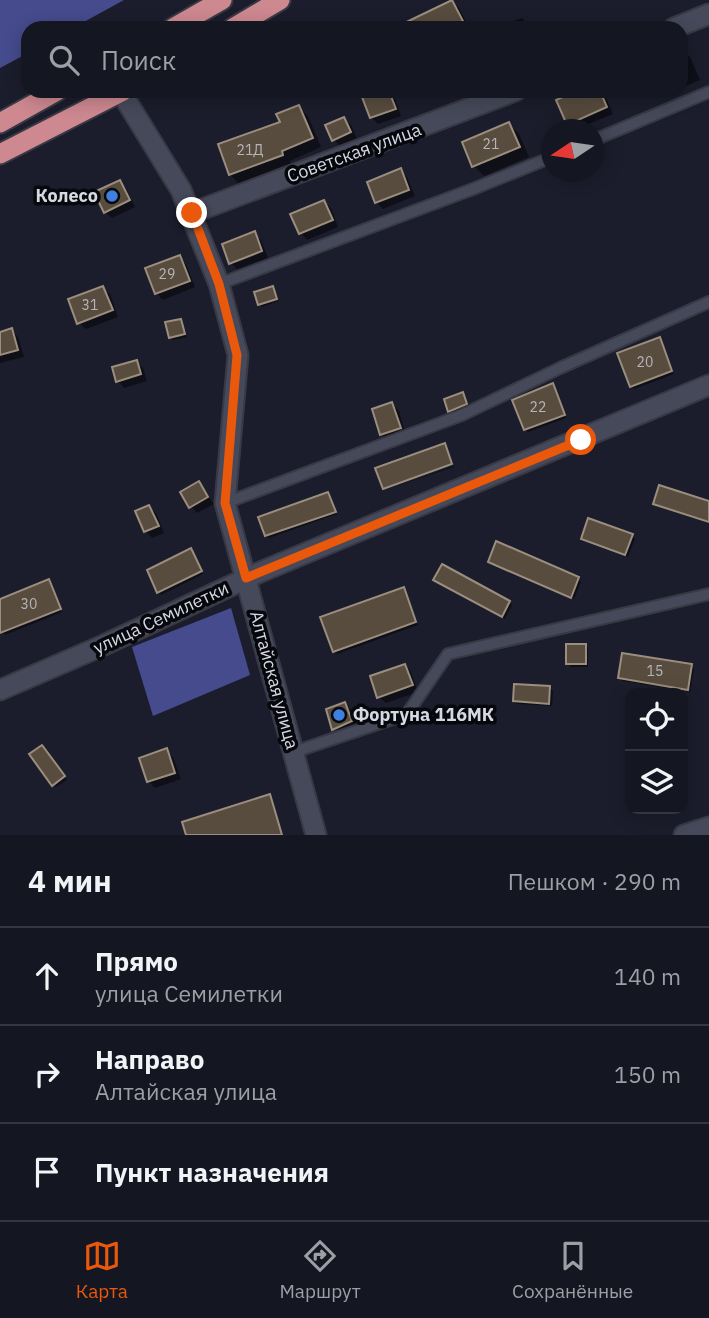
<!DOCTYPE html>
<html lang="ru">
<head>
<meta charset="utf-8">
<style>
  :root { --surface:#141621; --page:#21232e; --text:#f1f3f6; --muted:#9d9fa5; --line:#33353f; --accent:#ea580c }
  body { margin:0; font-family:"IBM Plex Sans",sans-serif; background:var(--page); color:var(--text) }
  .controls { position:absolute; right:21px; bottom:21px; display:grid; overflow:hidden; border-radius:14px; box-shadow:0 4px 18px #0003 }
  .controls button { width:63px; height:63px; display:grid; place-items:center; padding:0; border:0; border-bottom:2px solid var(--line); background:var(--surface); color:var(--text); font:35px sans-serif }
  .compass { position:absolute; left:541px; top:119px; width:63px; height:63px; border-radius:50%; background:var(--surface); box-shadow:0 4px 18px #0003; rotate:257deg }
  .stop { position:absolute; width:21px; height:21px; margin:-16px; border:5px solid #ea580c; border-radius:50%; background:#fff }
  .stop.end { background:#ea580c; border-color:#fff; box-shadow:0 2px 7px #0008 }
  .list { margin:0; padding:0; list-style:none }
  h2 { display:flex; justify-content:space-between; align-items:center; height:91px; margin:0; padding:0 28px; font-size:30px }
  h2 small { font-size:23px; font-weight:400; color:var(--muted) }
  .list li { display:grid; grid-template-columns:46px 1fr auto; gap:21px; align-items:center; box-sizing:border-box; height:98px; padding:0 28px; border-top:2px solid var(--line) }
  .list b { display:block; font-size:26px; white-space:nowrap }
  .list p { margin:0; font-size:23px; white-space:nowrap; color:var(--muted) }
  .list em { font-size:23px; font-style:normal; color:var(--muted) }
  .icon { flex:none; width:38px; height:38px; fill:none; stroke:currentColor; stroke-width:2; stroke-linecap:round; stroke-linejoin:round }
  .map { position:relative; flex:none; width:709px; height:835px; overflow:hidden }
  .search { position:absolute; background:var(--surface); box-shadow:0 4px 18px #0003; left:21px; right:21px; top:21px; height:77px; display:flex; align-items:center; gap:18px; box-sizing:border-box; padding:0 24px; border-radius:21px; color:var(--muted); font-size:26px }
  .sheet { height:385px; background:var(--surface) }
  nav { display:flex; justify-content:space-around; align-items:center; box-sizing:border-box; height:98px; border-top:2px solid var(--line); background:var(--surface); font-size:19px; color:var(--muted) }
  nav a { display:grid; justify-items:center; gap:4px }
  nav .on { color:var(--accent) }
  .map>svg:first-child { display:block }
</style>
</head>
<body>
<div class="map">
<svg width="709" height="835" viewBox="0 0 709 835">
  <rect width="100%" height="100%" fill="#1b1d2c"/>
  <g fill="#454b8d">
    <polygon points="0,0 124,0 73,28 28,28 28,53 0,68"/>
    <polygon points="231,608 250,675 153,716 132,647"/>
  </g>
  <g fill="#0007">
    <polygon points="453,2 459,8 469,28 408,28"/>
    <polygon points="522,18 531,28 494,28"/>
    <polygon points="681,51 683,51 690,57 700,80 681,88"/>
    <polygon points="384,91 389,91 394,96 401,116 378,124 371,117"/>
    <polygon points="580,91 603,91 613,114 574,130 568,124"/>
    <polygon points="656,91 675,91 662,97"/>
    <polygon points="299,107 308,116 321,147 290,161 291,165 239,184 230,174"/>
    <polygon points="344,119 351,125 357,139 341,147 334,140 327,126"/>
    <polygon points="509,124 519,134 529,157 484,176 474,166"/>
    <polygon points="401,171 407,177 415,196 383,209 376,202"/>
    <polygon points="119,182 126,188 135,207 112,218 105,212"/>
    <polygon points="324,202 331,208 338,227 307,240 301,233"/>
    <polygon points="254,233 261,240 268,258 237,269 231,263"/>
    <polygon points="179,257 186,264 195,287 163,300 156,293"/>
    <polygon points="103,288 110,294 118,317 86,329 79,323"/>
    <polygon points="272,288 279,301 262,307 259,304"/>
    <polygon points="181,320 187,337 173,340 170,337"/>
    <polygon points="12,330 18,337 24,357 0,363 0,334"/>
    <polygon points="659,339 674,374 634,389 631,386"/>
    <polygon points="136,362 143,368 147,381 124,388 118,381"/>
    <polygon points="553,385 566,418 528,432 525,429"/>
    <polygon points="462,394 469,407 453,414 450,411"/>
    <polygon points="392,404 399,411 406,435 388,440 381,434"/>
    <polygon points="453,466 454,467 386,490"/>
    <polygon points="199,483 214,504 197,513 191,506"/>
    <polygon points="328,494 337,514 269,538 266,536 260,518"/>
    <polygon points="149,507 156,513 164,533 152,538 146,531 137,512"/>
    <polygon points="632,536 635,539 628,557 583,539"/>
    <polygon points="497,544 578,579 581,582 574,599 493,564 490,561"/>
    <polygon points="191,551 203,574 161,595 158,592"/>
    <polygon points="48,581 62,612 5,635 0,627 0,600"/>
    <polygon points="438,582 509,602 512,605 505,619"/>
    <polygon points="403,589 418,625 337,654 334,651"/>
    <polygon points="585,646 588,648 588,667 571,667 568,664"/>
    <polygon points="405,666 411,672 418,692 386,703 379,697"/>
    <polygon points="691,666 694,669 690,692 623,681 620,678"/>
    <polygon points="550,688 553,691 552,706 517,704 514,701"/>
    <polygon points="345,704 351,710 358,728 341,735 334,729"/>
    <polygon points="45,750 67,780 56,787 53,785"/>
    <polygon points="166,750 173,757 181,779 155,788 148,781"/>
    <polygon points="269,796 283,835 188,835"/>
  </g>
  <g fill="#584c3e" stroke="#9b8e7e" stroke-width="2">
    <polygon points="452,0 463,21 449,28 394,28"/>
    <polygon points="379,91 389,91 396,109 370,118 362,97"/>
    <polygon points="576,91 600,91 607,107 567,125 556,100"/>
    <polygon points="299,105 313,138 282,151 283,155 229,175 218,144 280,122 276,114"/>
    <polygon points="344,117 351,132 332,141 325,125"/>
    <polygon points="509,122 520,147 472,167 462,142"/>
    <polygon points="401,168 409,190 375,203 367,182"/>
    <polygon points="120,180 130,200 104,213 94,192"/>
    <polygon points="324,200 333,220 299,234 290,214"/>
    <polygon points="255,231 262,251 229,264 222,244"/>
    <polygon points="180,255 190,281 155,294 145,268"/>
    <polygon points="103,286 113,310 77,324 68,299"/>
    <polygon points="273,286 277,299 258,305 254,292"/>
    <polygon points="181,319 185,334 169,338 165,322"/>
    <polygon points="12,328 18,350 0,355 0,332"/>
    <polygon points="660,337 672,371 630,387 617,353"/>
    <polygon points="137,360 141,374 116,382 112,367"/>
    <polygon points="553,383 565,415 524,430 512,400"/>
    <polygon points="463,392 467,404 448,412 444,399"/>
    <polygon points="392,402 401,428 380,435 372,409"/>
    <polygon points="445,443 452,464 383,489 375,468"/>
    <polygon points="199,481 208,497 189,508 180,492"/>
    <polygon points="659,485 709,501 709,522 653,504"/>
    <polygon points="328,492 336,512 265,536 258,517"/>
    <polygon points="149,505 159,526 144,532 135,511"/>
    <polygon points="588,518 633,534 625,555 581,539"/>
    <polygon points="496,541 579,577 571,598 488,562"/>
    <polygon points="191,548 202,571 157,593 147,570"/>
    <polygon points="442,564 510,601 502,617 433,580"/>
    <polygon points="49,579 61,609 0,633 0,599"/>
    <polygon points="404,587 416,622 333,652 320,617"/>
    <rect x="566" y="644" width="20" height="20"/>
    <polygon points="622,653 692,664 688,690 618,678"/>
    <polygon points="405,664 413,685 377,698 370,676"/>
    <polygon points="514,684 550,686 549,704 513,701"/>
    <polygon points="345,702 352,721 332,730 326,709"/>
    <polygon points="42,745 65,776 52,786 29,754"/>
    <polygon points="167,748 175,773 147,782 139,758"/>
    <polygon points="270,794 282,835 186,835 182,822"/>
  </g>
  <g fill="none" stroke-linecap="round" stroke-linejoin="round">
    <defs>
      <g id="service">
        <polyline points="594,140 709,92"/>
        <polyline points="219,284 473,189 552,157"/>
        <polyline points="225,503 462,415 560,368 709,302"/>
        <polyline points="294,752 407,714 448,654 709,594"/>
      </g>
      <g id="minor">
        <polyline points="674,28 709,14"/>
        <polyline points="121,92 181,190 219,284 238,355 225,503 316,835"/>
        <polyline points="192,213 515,91"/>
        <polyline points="0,690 104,645 258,573 709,385"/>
        <polyline points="684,835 709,827"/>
      </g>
      <g id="trunk">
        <polyline points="173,28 222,0"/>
        <polyline points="233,28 280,0"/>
        <polyline points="0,123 57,91"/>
        <polyline points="0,154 123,91"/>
      </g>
    </defs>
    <use href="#service" stroke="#383945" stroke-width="14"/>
    <use href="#minor" stroke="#383945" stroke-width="23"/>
    <use href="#trunk" stroke="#383945" stroke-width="23"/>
    <use href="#service" stroke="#464959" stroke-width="10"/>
    <use href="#minor" stroke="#464959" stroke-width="19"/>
    <use href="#trunk" stroke="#ce8890" stroke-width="19"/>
  </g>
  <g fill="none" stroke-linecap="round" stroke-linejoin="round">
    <polyline stroke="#ea580c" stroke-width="9" points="192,213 219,284 237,355 225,503 246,578 581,440"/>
  </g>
  <g fill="#3f7fe0" stroke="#07080e" stroke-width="2.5">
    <circle cx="112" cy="196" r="7"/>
    <circle cx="339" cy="715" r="7"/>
  </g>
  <g text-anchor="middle" stroke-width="7" stroke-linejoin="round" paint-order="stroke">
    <g font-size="14" fill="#b6b5b9">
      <text x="491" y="149">21</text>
      <text x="250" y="155">21Д</text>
      <text x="167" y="279">29</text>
      <text x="90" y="310">31</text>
      <text x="645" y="367">20</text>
      <text x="538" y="412">22</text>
      <text x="29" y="609">30</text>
      <text x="655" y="676">15</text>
    </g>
    <g font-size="18" fill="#d6d8e2" stroke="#07080e">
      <text transform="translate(354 153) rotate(-20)" y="6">Советская улица</text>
      <text transform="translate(161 618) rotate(-25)" y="6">улица Семилетки</text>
      <text transform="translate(274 680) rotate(75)" y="6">Алтайская улица</text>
    </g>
    <g font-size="18" font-weight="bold" fill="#d6d8e2" stroke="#07080e" text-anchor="end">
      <text x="98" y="202">Колесо</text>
      <text x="353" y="721" text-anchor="start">Фортуна 116МК</text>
    </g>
  </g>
</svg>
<div class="controls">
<button><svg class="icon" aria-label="locate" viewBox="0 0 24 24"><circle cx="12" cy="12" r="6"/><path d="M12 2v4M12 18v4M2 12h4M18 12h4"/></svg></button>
<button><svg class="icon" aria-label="layers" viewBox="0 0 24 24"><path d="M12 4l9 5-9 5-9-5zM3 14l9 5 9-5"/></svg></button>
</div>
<svg class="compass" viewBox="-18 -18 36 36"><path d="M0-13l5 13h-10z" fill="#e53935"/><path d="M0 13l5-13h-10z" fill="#9d9fa5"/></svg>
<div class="stop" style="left:581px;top:440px"></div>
<div class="stop end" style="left:192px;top:213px"></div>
<div class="search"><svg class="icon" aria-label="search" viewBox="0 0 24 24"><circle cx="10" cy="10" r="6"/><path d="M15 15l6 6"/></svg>Поиск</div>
</div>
<section class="sheet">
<h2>4 мин<small>Пешком · 290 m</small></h2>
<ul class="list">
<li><svg class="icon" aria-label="ahead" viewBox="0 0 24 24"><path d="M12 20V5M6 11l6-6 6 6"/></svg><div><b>Прямо</b><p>улица Семилетки</p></div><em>140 m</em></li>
<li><svg class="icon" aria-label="right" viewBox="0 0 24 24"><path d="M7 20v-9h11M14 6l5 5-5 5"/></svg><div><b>Направо</b><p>Алтайская улица</p></div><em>150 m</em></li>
<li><svg class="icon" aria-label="arrive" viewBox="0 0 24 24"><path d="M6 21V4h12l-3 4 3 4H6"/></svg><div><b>Пункт назначения</b></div></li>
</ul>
</section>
<nav>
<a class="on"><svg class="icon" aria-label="map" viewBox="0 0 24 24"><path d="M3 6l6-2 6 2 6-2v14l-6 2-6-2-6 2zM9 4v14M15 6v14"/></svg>Карта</a>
<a><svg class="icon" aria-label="directions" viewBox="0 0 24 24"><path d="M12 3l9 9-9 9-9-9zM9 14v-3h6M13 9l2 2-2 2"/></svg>Маршрут</a>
<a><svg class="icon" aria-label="saved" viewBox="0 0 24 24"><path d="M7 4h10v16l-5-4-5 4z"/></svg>Сохранённые</a>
</nav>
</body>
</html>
